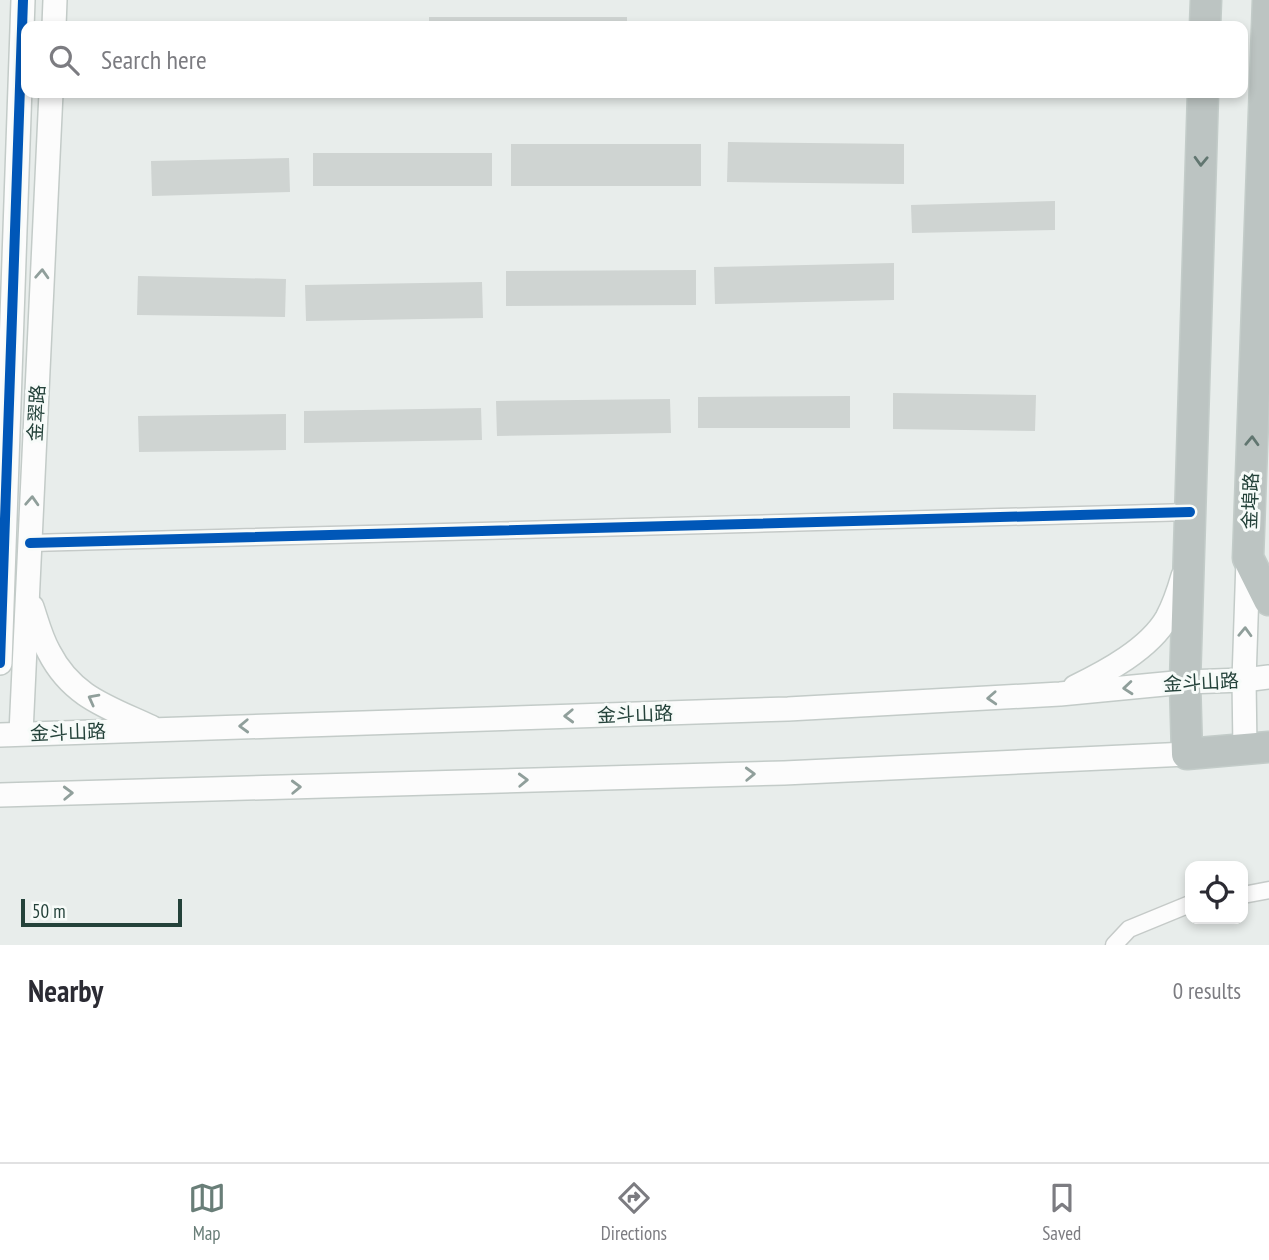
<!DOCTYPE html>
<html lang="en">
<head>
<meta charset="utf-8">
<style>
  :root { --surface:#fff; --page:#f2f2f3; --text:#2b2b33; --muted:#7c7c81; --line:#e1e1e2; --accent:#697e78 }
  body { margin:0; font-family:"PT Sans Narrow","Noto Sans SC",sans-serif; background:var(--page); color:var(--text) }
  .controls { position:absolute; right:21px; bottom:21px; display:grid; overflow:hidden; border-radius:14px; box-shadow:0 4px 10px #0003 }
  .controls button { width:63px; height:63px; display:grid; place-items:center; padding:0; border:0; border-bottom:2px solid var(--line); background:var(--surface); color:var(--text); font:35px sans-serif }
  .scale { position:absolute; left:21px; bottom:18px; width:161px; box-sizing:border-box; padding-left:7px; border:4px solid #24423a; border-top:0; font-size:19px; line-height:24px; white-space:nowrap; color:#24423a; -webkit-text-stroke:5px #f7fbf9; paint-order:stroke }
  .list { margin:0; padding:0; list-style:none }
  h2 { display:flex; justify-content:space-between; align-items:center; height:91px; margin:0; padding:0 28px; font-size:30px }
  h2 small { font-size:23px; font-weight:400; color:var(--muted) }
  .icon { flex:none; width:38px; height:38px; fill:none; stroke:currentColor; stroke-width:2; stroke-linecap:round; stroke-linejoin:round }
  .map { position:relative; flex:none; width:1269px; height:945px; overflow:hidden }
  .search { position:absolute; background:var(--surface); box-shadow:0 4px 10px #0003; left:21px; right:21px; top:21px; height:77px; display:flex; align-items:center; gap:18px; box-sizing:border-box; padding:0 24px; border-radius:14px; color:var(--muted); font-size:26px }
  .sheet { height:217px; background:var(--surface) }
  nav { display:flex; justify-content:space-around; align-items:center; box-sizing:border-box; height:98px; border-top:2px solid var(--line); background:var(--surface); font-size:19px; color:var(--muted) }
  nav a { display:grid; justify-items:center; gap:4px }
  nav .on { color:var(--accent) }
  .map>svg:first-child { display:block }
</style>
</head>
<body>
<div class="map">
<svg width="1269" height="945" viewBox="0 0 1269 945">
  <rect width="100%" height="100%" fill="#e8edeb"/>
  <g fill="#cfd4d2">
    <rect x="429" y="17" width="198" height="9"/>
    <polygon points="154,21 294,22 294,26 154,26"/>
    <polygon points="728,142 904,144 904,184 727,182"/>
    <rect x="511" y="144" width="190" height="42"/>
    <rect x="313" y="153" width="179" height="33"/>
    <polygon points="289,158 290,192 152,196 151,161"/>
    <polygon points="1055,201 1055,230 912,233 911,205"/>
    <polygon points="894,263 894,300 715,304 714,267"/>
    <polygon points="696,270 696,305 506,306 506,271"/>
    <polygon points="138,276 286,279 285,317 137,315"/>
    <polygon points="482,282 483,318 306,321 305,285"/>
    <polygon points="893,393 1036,395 1035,431 893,429"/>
    <polygon points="850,396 850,428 698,428 698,397"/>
    <polygon points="670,399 671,433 497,436 496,401"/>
    <polygon points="481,408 482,440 304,443 304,411"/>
    <polygon points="286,414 286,450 139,452 138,416"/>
  </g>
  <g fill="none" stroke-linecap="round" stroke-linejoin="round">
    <defs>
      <g id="street">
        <polyline points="30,543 1190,512"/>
        <polyline points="1243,895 1269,890"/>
        <polyline points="1114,945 1129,929 1190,904"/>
      </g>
      <g id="secondary">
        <polyline points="54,26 55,0"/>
        <path d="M32,607C37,622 41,638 49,652C72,697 108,707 151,727"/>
        <polyline points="0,663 23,0"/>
        <path d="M1075,687C1106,672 1149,649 1167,618C1174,605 1179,590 1183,576"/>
        <polyline points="21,733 51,93"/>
        <polyline points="0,735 788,709 1060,694 1185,682 1244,680 1269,677"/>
        <polyline points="1245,749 1244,680 1248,560"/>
        <polyline points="0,795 784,773 1187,754"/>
      </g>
      <g id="highway">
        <polyline points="1268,0 1248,558 1269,600"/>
        <polyline points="1205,26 1206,0"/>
        <polyline points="1203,93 1185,682 1187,754 1269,747"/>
      </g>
    </defs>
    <use href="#street" stroke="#c5cac8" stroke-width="19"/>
    <use href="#secondary" stroke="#c3cbc8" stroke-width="26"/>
    <use href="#highway" stroke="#c3ccc9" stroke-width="33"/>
    <use href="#street" stroke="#fcfcfc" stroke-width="16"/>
    <use href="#secondary" stroke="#fcfcfc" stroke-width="23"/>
    <use href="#highway" stroke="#bcc4c2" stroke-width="30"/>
    <defs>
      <g id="cycleway">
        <polyline points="30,543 1190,512"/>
        <polyline points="0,663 23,0"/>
      </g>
    </defs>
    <use href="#cycleway" stroke="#f7fbf9" stroke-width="15"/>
    <use href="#cycleway" stroke="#0057b8" stroke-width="10"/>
  </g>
  <defs><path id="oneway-chevron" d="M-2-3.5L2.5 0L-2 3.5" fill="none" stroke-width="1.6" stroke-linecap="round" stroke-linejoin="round" transform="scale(1.75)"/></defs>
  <g stroke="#617670">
    <use href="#oneway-chevron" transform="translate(1201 161) rotate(92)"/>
    <use href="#oneway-chevron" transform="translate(1252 441) rotate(-88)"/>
  </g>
  <g stroke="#909f9b">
    <use href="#oneway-chevron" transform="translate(42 274) rotate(-87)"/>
    <use href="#oneway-chevron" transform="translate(32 501) rotate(-87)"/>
    <use href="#oneway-chevron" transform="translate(1245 632) rotate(-88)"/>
    <use href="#oneway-chevron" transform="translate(1128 688) rotate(175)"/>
    <use href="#oneway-chevron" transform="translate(992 698) rotate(177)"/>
    <use href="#oneway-chevron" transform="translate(93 699) rotate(-152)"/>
    <use href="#oneway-chevron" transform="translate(569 716) rotate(178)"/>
    <use href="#oneway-chevron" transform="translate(244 726) rotate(178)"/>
    <use href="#oneway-chevron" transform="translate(750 774) rotate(-2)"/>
    <use href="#oneway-chevron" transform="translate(523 780) rotate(-2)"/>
    <use href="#oneway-chevron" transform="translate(296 787) rotate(-2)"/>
    <use href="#oneway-chevron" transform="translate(68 793) rotate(-2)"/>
  </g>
  <g text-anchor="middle" stroke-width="6" stroke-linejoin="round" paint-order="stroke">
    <g font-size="19" fill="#24423a" stroke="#f7fbf9">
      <text transform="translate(36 413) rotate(-87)" y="7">金翠路</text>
      <text transform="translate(1250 501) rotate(-88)" y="7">金埠路</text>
      <text transform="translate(1201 682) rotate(-3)" y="7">金斗山路</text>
      <text transform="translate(635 714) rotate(-2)" y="7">金斗山路</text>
      <text transform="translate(68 732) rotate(-2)" y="7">金斗山路</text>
    </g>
  </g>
</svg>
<div class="controls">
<button><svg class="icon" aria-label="locate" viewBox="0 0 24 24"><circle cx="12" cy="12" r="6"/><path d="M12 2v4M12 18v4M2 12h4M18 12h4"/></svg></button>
</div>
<div class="scale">50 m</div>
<div class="search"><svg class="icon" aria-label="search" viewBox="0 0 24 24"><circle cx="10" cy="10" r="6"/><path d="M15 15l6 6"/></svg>Search here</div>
</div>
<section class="sheet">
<h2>Nearby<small>0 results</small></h2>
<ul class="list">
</ul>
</section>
<nav>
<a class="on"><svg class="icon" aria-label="map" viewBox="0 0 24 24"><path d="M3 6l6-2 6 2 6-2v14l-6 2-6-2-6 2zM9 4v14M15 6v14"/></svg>Map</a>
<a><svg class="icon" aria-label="directions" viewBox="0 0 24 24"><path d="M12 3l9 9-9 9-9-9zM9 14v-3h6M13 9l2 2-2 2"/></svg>Directions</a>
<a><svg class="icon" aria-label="saved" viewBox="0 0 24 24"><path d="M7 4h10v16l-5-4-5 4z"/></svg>Saved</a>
</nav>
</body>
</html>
